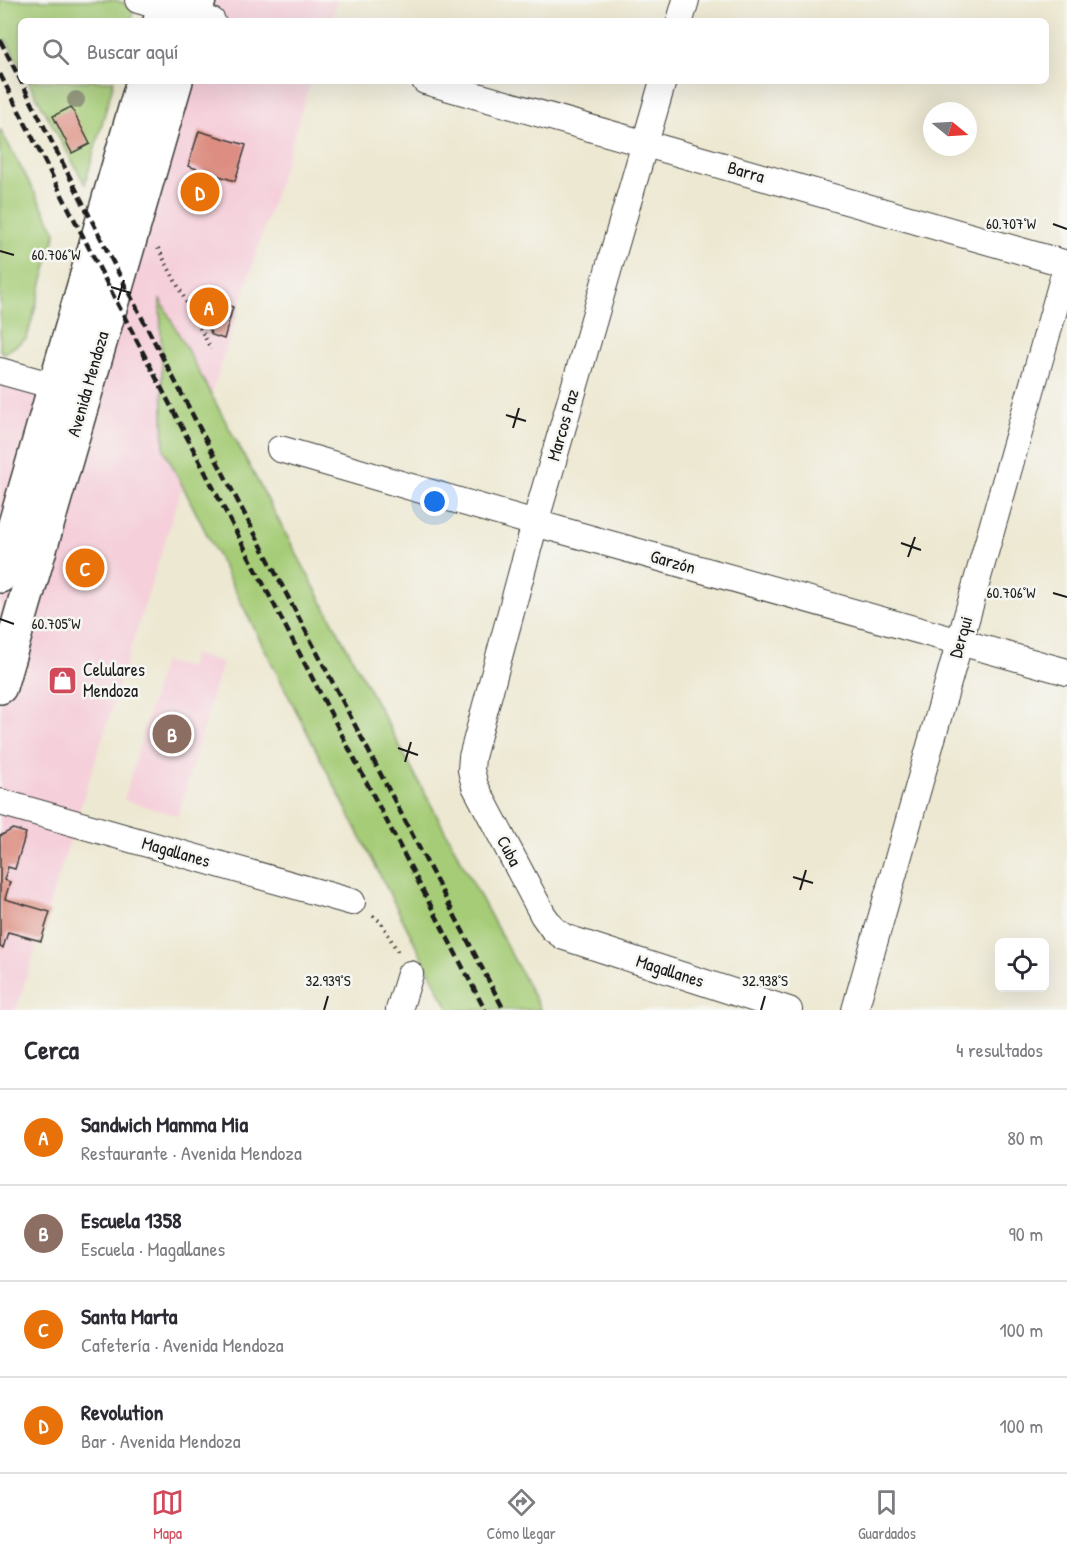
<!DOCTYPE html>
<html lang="es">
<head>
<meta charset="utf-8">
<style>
  :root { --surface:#fff; --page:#f7f7f7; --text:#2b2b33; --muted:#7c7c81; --line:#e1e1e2; --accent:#d1495b }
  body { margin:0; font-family:"Patrick Hand",sans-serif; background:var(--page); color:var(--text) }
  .controls { position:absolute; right:18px; bottom:18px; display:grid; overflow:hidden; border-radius:9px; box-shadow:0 6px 24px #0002 }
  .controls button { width:54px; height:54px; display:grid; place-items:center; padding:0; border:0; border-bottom:2px solid var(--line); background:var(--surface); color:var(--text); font:30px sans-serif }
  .compass { position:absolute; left:923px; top:102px; width:54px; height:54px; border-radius:50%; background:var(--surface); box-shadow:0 6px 24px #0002; rotate:108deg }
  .you { position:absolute; left:435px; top:502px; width:21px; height:21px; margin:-15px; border:4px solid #fff; border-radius:50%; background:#1a73e8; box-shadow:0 0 0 9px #1a73e833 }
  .badge { display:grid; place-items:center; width:39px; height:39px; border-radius:50%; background:var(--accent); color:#fff; font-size:20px; font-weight:700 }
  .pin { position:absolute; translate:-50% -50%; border:3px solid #fff; box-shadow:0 2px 6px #0006 }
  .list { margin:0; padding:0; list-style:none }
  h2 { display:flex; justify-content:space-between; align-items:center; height:78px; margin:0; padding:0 24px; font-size:26px }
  h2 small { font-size:20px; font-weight:400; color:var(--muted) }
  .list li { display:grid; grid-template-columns:39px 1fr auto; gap:18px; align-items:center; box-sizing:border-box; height:96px; padding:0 24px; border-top:2px solid var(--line) }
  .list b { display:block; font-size:22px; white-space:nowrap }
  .list p { margin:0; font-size:20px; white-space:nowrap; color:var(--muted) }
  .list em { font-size:20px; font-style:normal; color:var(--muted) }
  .icon { flex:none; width:33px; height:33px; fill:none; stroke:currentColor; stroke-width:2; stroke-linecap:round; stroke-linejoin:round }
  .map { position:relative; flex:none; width:1067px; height:1010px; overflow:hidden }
  .search { position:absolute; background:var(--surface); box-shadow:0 6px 24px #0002; left:18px; right:18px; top:18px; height:66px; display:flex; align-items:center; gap:15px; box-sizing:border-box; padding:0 21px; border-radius:9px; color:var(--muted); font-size:22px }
  .sheet { height:462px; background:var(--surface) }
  nav { display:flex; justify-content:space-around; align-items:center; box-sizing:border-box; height:84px; border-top:2px solid var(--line); background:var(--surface); font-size:16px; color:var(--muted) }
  nav a { display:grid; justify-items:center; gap:3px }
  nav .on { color:var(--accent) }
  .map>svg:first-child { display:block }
</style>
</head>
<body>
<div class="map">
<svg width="1067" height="1010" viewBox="0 0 1067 1010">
  <rect width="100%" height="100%" fill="#f6f6f2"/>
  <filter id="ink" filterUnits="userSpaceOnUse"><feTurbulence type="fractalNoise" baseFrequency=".0167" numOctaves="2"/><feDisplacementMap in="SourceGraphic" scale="12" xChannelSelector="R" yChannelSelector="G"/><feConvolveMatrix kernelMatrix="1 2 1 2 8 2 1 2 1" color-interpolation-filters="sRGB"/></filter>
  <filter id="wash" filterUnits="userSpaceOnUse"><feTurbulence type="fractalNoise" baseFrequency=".008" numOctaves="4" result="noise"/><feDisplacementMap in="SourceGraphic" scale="24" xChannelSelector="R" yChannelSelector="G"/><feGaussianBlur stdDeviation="1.35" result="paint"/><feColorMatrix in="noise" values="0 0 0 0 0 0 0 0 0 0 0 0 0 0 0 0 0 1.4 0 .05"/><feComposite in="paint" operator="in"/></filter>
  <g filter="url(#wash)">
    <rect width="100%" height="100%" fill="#ede8d1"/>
    <g fill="#f5cfda">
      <polygon points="166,0 337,0 331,21 160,21"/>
      <polygon points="143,81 311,81 16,1010 0,1010 0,371 54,386"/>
      <polygon points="193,654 222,662 178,816 124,800 163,661 189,668"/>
    </g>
    <g fill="#a6cc77" stroke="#61744a" stroke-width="1.5">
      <polygon points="0,0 115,0 124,3 133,12 131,21 21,21 21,68 6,40 0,43"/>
      <polygon points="28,81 114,81 85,184"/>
      <polygon points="0,129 56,232 27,338 5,353 0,351"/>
      <polygon points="160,299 541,1010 449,1010 262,644 164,449"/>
    </g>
    <g id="blocks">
      <g fill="#dd8d81">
        <polygon points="71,107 90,144 72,153 53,116"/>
        <polygon points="199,131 246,145 235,181 188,166"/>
        <polygon points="207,287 220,291 219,295 226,305 233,307 224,339 212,335 200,312"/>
        <polygon points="13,829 26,833 15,869 8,867 4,880 10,882 5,899 50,912 41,941 8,932 3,948 0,947 0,836"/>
      </g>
    </g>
  </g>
  <g filter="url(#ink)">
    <use href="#blocks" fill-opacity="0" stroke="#3b3b37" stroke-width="1.5"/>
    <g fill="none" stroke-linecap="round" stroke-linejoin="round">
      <defs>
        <g id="street">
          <polyline points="138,0 212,21"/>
          <polyline points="680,21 686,0"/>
          <polyline points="425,81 1067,264"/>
          <polyline points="663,81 535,523 472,757 471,770 475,786 543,915 553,929 564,937 789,1010"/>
          <polyline points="0,371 72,391"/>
          <polyline points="280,449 535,523 1067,672"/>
          <polyline points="0,802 352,902"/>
          <polyline points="399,1010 410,974"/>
          <polyline points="855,1010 1067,264"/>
        </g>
        <g id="secondary">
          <polyline points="160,21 166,0"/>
          <polyline points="193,21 199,0"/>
          <polyline points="0,576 143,81"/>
          <polyline points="0,687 176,81"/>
        </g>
      </defs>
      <use href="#street" stroke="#3b3b37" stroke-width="28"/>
      <use href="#secondary" stroke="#3b3b37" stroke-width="36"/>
      <g stroke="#3b3b37" stroke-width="4" stroke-dasharray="1.5 4.5" stroke-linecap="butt">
        <polyline points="158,248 211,349"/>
        <polyline points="373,916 381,922 399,954"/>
      </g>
      <use href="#street" stroke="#fff" stroke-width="26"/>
      <use href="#secondary" stroke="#fff" stroke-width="33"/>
      <g stroke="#1c1c1c" stroke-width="4.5" stroke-dasharray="9 4.5" stroke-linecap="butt">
        <polyline points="0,40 119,274 504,1010"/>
        <polyline points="0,74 113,295 485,1010"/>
      </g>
    </g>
    <circle fill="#949a7f" cx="76" cy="100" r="9"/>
  </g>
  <path fill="none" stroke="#1c1c1c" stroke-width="2" d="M1053,224L1067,229M0,251L14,255M111,287L131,293M118,300L124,280M506,415L526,421M513,428L519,408M901,543L921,550M908,557L915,537M1053,593L1067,597M0,619L14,624M398,748L418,755M405,762L411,742M793,877L813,883M800,890L806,870M324,1010L328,996M761,1010L765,996"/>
  <defs>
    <symbol id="shop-square" viewBox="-11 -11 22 22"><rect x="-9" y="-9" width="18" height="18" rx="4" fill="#d1495b" stroke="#f6f6f2"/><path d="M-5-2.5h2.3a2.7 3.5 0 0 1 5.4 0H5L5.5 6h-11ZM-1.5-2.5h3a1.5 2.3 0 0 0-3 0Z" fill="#fff"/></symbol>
  </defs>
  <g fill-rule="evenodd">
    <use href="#shop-square" x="46" y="664" width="33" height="33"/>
  </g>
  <g text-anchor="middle" stroke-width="5" stroke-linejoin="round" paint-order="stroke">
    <g font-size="18" fill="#1c1c1c" stroke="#f6f6f2">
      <text transform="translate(746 172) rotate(16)" y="6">Barra</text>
      <text transform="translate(88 384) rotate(-74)" y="6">Avenida Mendoza</text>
      <text transform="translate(563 425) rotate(-74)" y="6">Marcos Paz</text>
      <text transform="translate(673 562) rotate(16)" y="6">Garzón</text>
      <text transform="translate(961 637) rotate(-74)" y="6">Derqui</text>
      <text transform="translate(509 851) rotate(62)" y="6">Cuba</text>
      <text transform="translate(176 852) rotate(16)" y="6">Magallanes</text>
      <text transform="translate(670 971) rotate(18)" y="6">Magallanes</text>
    </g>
    <g font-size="18" fill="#1c1c1c" stroke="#f6f6f2" text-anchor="start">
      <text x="83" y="676">Celulares<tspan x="83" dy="21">Mendoza</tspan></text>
    </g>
  </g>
  <g font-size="15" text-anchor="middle" fill="#1c1c1c" stroke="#f6f6f2" stroke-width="5" stroke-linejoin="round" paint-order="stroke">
    <text x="1011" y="229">60.707°W</text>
    <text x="56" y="260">60.706°W</text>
    <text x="1011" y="598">60.706°W</text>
    <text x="56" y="629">60.705°W</text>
    <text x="328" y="986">32.939°S</text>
    <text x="765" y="986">32.938°S</text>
  </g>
</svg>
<div class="controls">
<button><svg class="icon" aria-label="locate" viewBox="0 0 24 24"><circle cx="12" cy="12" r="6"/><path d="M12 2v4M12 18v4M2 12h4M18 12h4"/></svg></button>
</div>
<svg class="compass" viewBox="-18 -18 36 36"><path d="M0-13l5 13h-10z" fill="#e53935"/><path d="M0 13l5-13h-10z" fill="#7c7c81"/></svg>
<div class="you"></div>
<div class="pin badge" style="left:209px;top:307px;background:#e8710a">A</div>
<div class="pin badge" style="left:172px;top:734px;background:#8d6e63">B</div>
<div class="pin badge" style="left:85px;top:568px;background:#e8710a">C</div>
<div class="pin badge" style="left:200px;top:192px;background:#e8710a">D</div>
<div class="search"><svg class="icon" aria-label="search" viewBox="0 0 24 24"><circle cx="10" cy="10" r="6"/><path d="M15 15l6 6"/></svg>Buscar aquí</div>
</div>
<section class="sheet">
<h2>Cerca<small>4 resultados</small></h2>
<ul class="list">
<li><span class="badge" style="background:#e8710a">A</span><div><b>Sandwich Mamma Mia</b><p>Restaurante · Avenida Mendoza</p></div><em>80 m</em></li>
<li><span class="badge" style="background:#8d6e63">B</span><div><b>Escuela 1358</b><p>Escuela · Magallanes</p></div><em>90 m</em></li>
<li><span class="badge" style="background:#e8710a">C</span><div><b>Santa Marta</b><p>Cafetería · Avenida Mendoza</p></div><em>100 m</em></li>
<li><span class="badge" style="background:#e8710a">D</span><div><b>Revolution</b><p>Bar · Avenida Mendoza</p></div><em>100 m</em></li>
</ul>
</section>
<nav>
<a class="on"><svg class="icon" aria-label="map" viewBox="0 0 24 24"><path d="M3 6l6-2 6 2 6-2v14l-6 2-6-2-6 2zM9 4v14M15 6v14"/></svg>Mapa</a>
<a><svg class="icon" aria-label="directions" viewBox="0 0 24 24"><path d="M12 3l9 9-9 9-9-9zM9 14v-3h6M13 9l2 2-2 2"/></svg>Cómo llegar</a>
<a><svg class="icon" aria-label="saved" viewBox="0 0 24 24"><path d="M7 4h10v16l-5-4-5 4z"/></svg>Guardados</a>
</nav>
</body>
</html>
